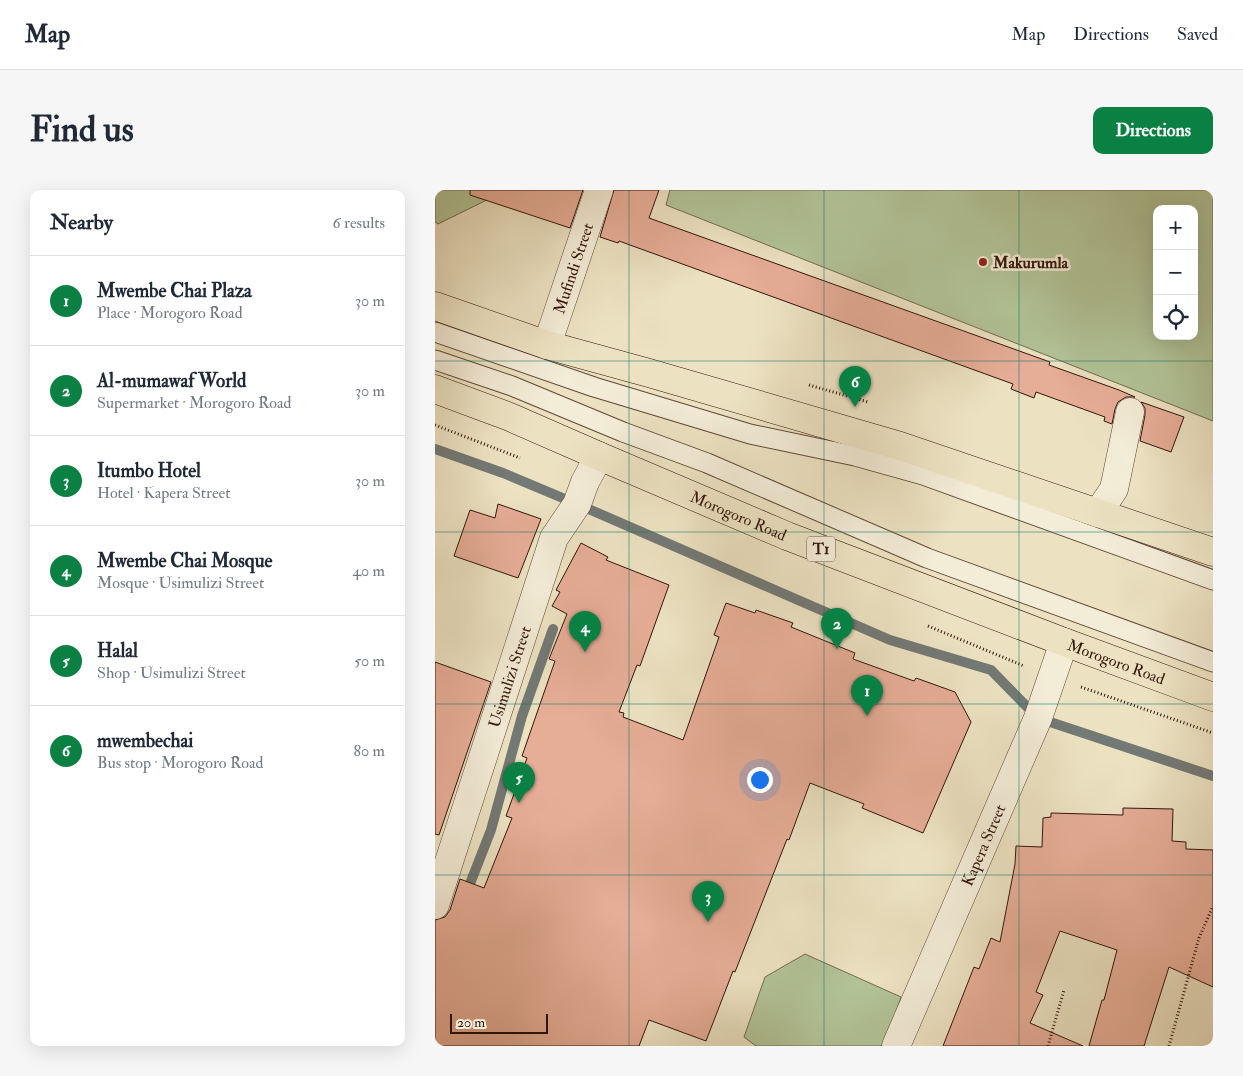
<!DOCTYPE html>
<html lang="en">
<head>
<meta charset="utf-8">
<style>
  :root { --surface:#fff; --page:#f6f6f7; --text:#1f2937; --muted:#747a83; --line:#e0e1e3; --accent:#0b8043 }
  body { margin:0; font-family:"IM FELL Double Pica",serif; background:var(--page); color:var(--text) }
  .controls { position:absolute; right:15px; top:15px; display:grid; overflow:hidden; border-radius:10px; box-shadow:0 5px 20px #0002 }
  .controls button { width:45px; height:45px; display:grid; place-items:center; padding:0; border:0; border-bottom:1px solid var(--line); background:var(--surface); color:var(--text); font:25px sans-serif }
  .scale { position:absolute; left:15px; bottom:12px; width:98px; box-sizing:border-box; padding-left:5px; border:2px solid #331509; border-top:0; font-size:14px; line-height:18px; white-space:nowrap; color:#331509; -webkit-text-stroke:4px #f3ecd7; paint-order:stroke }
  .you { position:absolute; left:324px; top:589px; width:18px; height:18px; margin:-12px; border:4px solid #fff; border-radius:50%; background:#1a73e8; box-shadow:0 0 0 8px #1a73e833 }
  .badge { display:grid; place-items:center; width:32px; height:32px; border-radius:50%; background:var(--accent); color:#fff; font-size:16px; font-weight:700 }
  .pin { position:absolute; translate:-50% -41px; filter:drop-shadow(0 1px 2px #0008) }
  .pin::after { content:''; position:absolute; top:26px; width:18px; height:15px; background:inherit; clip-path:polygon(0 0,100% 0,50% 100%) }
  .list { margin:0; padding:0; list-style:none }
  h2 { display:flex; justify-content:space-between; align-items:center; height:65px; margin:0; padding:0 20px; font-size:21px }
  h2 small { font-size:16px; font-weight:400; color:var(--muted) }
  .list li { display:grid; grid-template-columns:32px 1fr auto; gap:15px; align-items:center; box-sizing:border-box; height:90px; padding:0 20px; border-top:1px solid var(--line) }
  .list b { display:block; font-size:19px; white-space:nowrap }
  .list p { margin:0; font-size:16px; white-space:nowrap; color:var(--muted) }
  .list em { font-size:16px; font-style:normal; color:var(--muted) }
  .icon { flex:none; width:28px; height:28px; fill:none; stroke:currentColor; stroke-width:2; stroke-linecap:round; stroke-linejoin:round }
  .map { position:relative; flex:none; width:778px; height:856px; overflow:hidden; border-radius:10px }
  header { display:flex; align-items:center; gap:30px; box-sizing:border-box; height:70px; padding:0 25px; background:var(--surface); border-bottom:1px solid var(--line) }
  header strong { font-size:24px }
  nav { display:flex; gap:28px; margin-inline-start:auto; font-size:18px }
  .intro { display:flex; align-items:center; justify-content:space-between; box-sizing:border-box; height:120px; padding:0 30px }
  h1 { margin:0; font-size:35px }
  .button { padding:12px 22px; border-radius:10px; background:var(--accent); color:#fff; font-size:18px; font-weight:700 }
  main { display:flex; gap:30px; padding:0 30px }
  aside { flex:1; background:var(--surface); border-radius:10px; box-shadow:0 5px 20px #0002 }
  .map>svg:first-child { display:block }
</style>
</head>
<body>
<header>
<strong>Map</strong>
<nav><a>Map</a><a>Directions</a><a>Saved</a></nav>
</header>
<div class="intro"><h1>Find us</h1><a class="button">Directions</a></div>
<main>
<aside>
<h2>Nearby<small>6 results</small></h2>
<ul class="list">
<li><span class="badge">1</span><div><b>Mwembe Chai Plaza</b><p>Place · Morogoro Road</p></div><em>30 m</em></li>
<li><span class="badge">2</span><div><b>Al-mumawaf World</b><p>Supermarket · Morogoro Road</p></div><em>30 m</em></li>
<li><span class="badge">3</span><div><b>Itumbo Hotel</b><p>Hotel · Kapera Street</p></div><em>30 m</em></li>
<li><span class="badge">4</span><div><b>Mwembe Chai Mosque</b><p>Mosque · Usimulizi Street</p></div><em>40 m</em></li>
<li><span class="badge">5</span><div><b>Halal</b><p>Shop · Usimulizi Street</p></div><em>50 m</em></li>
<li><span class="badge">6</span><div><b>mwembechai</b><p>Bus stop · Morogoro Road</p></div><em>80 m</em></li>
</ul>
</aside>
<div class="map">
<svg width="778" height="856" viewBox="0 0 778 856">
  <rect width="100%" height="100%" fill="#ece2c2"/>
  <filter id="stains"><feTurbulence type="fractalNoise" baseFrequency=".004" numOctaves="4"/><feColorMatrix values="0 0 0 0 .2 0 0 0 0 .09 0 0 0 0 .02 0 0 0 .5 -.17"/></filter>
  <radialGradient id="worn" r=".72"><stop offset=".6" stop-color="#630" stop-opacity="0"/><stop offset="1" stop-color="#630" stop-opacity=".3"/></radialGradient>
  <g fill="#b2c498" stroke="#726c50" fill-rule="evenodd">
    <polygon points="0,0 69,0 68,2 3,34 0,32"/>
    <path d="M235,0H778V231L231,15ZM722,19H759V146H722Z"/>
    <polygon points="370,764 466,807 450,856 321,856 309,847 330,787"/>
  </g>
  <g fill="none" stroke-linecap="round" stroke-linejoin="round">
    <g stroke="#737975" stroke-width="10">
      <polyline points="0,259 68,283 142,314 455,450 556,480 603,528 778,586"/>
      <polyline points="31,704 56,640 87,526 118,439"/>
    </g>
  </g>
  <g fill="#e6ad97" stroke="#331509">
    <polygon points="35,0 148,0 135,38 35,5"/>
    <polygon points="179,0 224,0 214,28 615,172 614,175 684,200 700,207 691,207 683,212 680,219 677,234 669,231 670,227 601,202 599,208 576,199 578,194 184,51 183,53 165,47"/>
    <polygon points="706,212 749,227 736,262 705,251 710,225 710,218"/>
    <polygon points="63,314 106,329 83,388 19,366 35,320 60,328"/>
    <polygon points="146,353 173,367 171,370 234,395 205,476 202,475 184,522 189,523 188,527 248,550 284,447 279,445 291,413 320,423 321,420 358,433 356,437 420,463 418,469 479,491 481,488 520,502 536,532 488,643 427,618 429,614 375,593 354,650 352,649 300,782 298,781 271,851 214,830 204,856 0,856 0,730 10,727 15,720 25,689 49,698 77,628 71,626 92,568 87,566 120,471 114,469 132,424 117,416 125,402 121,400"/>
    <polygon points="0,472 56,492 4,645 0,644"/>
    <polygon points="688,618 738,619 737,651 751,652 751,659 778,660 778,797 734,777 709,856 654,856 667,810 669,810 682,760 625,741 601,802 608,805 595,833 648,856 508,856 539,777 544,779 556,748 565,752 580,674 581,656 607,657 608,628 616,627 616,623 688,625"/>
  </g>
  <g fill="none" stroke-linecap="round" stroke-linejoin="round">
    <defs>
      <g id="lane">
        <polyline points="0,142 159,197 315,244 420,266 488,285 778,390"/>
        <polyline points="0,170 77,196 188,242 272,273 492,368 778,472"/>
      </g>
      <g id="street">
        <path id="s1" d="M112,155L164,0"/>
        <polyline points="663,323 679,299 695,222"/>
        <path id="s2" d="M0,715L119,348L142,314L150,292L164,266"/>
        <path id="s3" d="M461,856L603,528L629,452"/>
      </g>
      <g id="highway">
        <polyline points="0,116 112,155 214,183 465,256 778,362"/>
        <path id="s4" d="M0,199L75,227L164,266L352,346L629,452L778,507"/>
      </g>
    </defs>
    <use href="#lane" stroke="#614837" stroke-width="21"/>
    <use href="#street" stroke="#614837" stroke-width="29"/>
    <use href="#highway" stroke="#331509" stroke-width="29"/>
    <g stroke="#331509" stroke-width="3" stroke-dasharray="1 2.5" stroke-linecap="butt">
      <polyline points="374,195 433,212"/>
      <polyline points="0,235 85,268"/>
      <polyline points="493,436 589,476"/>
      <polyline points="646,497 778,543"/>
      <polyline points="613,856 629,800"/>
      <polyline points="734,856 764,748 778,716"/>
    </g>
    <use href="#lane" stroke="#f3ecd7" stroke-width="19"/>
    <use href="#street" stroke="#f3ecd7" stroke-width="28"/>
    <use href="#highway" stroke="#ece2c2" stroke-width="28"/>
  </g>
  <path fill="none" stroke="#0f766e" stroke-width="1" stroke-opacity="0.55" d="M194,0V856M389,0V856M584,0V856M0,171H778M0,342H778M0,514H778M0,685H778"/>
  <circle fill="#8f2418" stroke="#f3ecd7" stroke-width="2" cx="548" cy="72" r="5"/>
  <g text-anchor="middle" stroke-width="5" stroke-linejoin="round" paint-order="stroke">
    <rect fill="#f3ecd7" stroke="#6d5647" stroke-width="1" x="372" y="346.5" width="28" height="25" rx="4"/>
    <g font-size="15" font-weight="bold" fill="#331509">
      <text x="386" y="364">T1</text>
    </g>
    <g font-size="16" font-weight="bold" fill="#331509" stroke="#f3ecd7" text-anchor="start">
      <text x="558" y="78">Makurumla</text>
    </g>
    <g font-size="16" fill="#331509" stroke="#f3ecd7">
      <text dy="6" stroke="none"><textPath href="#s1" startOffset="81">Mufindi Street</textPath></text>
      <text dy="6" stroke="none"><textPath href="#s4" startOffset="329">Morogoro Road</textPath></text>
      <text dy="6" stroke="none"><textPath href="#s4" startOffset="734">Morogoro Road</textPath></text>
      <text dy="6" stroke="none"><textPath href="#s2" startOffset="240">Usimulizi Street</textPath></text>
      <text dy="6" stroke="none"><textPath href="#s3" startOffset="219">Kapera Street</textPath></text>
    </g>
  </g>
  <rect width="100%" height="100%" filter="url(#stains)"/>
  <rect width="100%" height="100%" fill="url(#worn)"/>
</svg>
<div class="controls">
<button>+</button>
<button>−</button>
<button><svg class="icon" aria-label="locate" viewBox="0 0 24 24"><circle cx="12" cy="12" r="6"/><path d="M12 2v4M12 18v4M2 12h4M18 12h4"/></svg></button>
</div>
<div class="scale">20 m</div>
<div class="you"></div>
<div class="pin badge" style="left:432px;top:526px">1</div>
<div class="pin badge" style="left:402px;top:459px">2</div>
<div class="pin badge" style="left:273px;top:732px">3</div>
<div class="pin badge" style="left:150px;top:462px">4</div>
<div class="pin badge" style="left:84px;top:613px">5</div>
<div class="pin badge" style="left:420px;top:217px">6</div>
</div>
</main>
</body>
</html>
